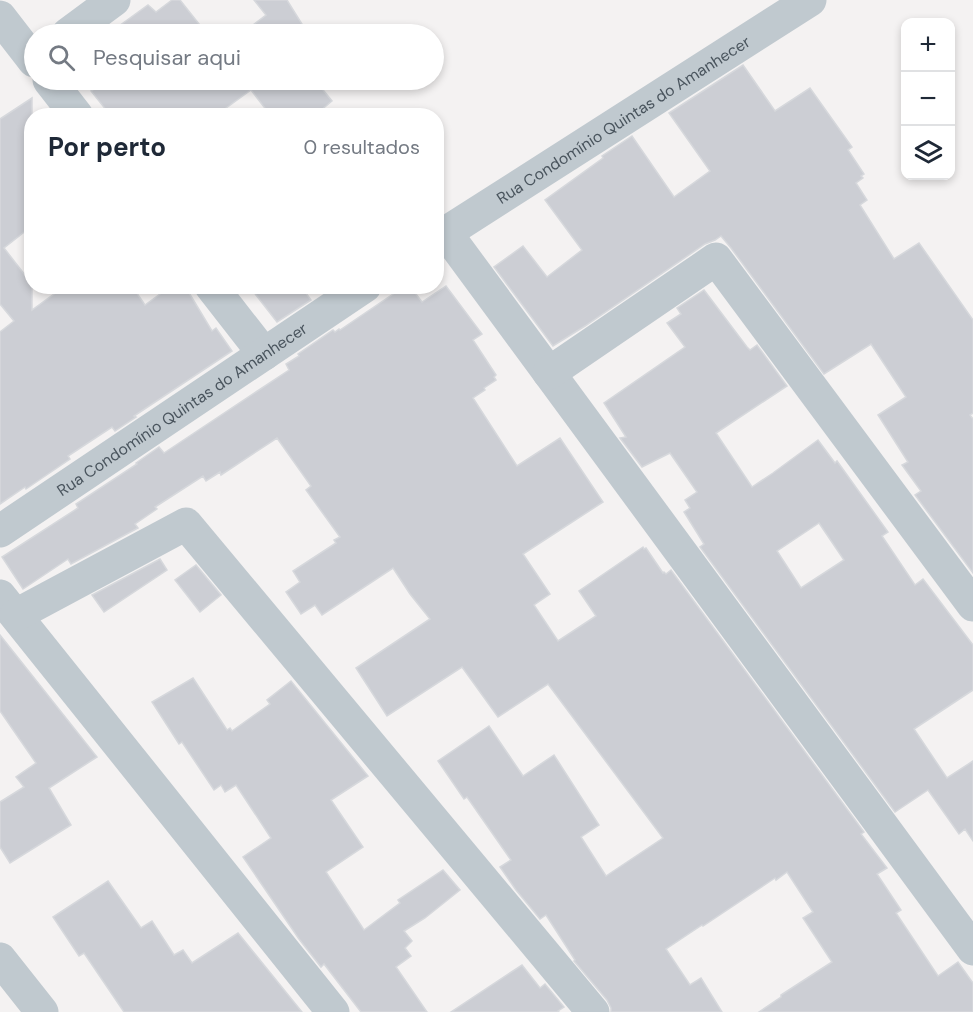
<!DOCTYPE html>
<html lang="pt">
<head>
<meta charset="utf-8">
<style>
  :root { --surface:#fff; --page:#f6f6f7; --text:#1f2937; --muted:#747a83; --line:#e0e1e3 }
  body { margin:0; font-family:"DM Sans",sans-serif; background:var(--page); color:var(--text) }
  .controls { position:absolute; right:18px; top:18px; display:grid; overflow:hidden; border-radius:12px; box-shadow:0 3px 9px #0003 }
  .controls button { width:54px; height:54px; display:grid; place-items:center; padding:0; border:0; border-bottom:2px solid var(--line); background:var(--surface); color:var(--text); font:30px sans-serif }
  .list { margin:0; padding:0; list-style:none }
  h2 { display:flex; justify-content:space-between; align-items:center; height:78px; margin:0; padding:0 24px; font-size:26px }
  h2 small { font-size:20px; font-weight:400; color:var(--muted) }
  .icon { flex:none; width:33px; height:33px; fill:none; stroke:currentColor; stroke-width:2; stroke-linecap:round; stroke-linejoin:round }
  .map { position:relative; flex:none; width:973px; height:1012px; overflow:hidden }
  .search { position:absolute; background:var(--surface); box-shadow:0 3px 9px #0003; left:24px; top:24px; width:420px; height:66px; display:flex; align-items:center; gap:15px; box-sizing:border-box; padding:0 21px; border-radius:33px; color:var(--muted); font-size:22px }
  .panel { position:absolute; background:var(--surface); box-shadow:0 3px 9px #0003; left:24px; top:108px; width:420px; height:186px; border-radius:24px }
  .map>svg:first-child { display:block }
</style>
</head>
<body>
<div class="map">
<svg width="973" height="1012" viewBox="0 0 973 1012">
  <rect width="100%" height="100%" fill="#f4f2f2"/>
  <g fill="#ccced4" stroke="#d6d8dc" stroke-width="1.5" fill-rule="evenodd">
    <polygon points="172,0 180,0 207,34 108,34 148,5 156,12"/>
    <polygon points="254,0 287,0 302,24 287,34 241,34 266,15"/>
    <polygon points="743,65 775,111 810,88 852,147 848,150 864,174 861,176 863,178 856,183 867,200 860,205 894,259 919,243 973,320 973,413 970,415 973,419 973,573 915,495 921,491 902,465 908,462 878,415 906,397 871,344 824,374 731,248 721,236 715,240 705,244 585,326 553,346 494,267 523,246 547,277 582,250 545,200 603,158 602,156 632,136 674,197 710,171 669,113"/>
    <polygon points="108,80 315,80 332,101 314,116 271,116 251,90 215,116 111,116 91,91"/>
    <polygon points="32,98 32,226 4,248 32,284 32,310 65,286 132,286 145,305 171,286 185,286 212,331 216,328 232,351 134,416 136,417 115,431 112,427 68,456 70,459 26,489 25,487 0,504 0,332 14,321 0,304 0,119"/>
    <polygon points="249,286 301,286 311,300 277,322"/>
    <polygon points="405,286 410,286 422,302 446,286 482,334 473,340 496,375 494,377 496,380 484,388 485,390 473,398 517,466 560,438 603,502 523,554 550,594 534,605 558,641 596,616 579,591 643,547 644,549 646,548 663,573 664,572 666,574 671,570 864,832 861,834 887,868 877,874 901,910 896,913 938,976 958,962 973,983 973,1012 759,1012 781,997 781,995 832,962 803,918 813,912 787,872 776,880 775,878 703,926 702,925 666,949 690,985 701,978 722,1012 611,1012 611,1008 607,1000 574,961 575,960 546,915 540,919 516,890 500,867 511,860 467,797 464,799 438,761 489,726 523,776 554,755 599,825 581,837 606,876 663,838 548,684 498,717 462,667 387,716 356,668 430,619 410,594 393,568 322,615 315,605 301,614 286,592 300,582 293,571 336,543 334,540 340,537 306,490 311,486 277,438 221,475 220,472 206,481 203,476 155,507 157,509 135,524 138,528 71,564 68,559 23,589 2,557 78,508 76,504 137,464 136,463 159,447 164,453 289,370 286,364 299,356 298,354 333,330 335,332 339,329 340,330"/>
    <path d="M704,290L747,347L750,350L757,345L787,386L716,433L752,487L773,473L818,440L835,463L837,461L888,532L882,536L915,585L923,579L973,645V690L914,729L947,778L973,761V841L965,829L959,834L928,790L895,812L700,547L704,544L684,512L690,508L685,500L697,492L670,453L642,467L620,438L626,437L604,403L685,347L667,323L681,314L677,308ZM819,523L844,560L801,588L777,551Z"/>
    <polygon points="160,559 167,570 104,612 92,595"/>
    <polygon points="196,565 221,595 200,612 175,580"/>
    <polygon points="0,635 97,757 49,788 71,825 10,863 0,847 0,802 24,787 16,777 36,763 0,711"/>
    <polygon points="193,678 227,730 230,728 232,731 270,704 267,700 291,681 368,776 331,800 363,847 326,872 364,930 400,903 398,900 443,870 460,890 425,918 404,931 412,941 405,948 411,956 396,967 427,1012 361,1012 324,964 321,967 299,939 243,857 271,838 236,785 225,792 221,785 214,790 182,742 179,744 152,702"/>
    <polygon points="108,881 141,928 152,921 174,955 183,950 192,963 238,933 302,1012 124,1012 84,953 79,956 53,917"/>
    <polygon points="522,965 540,988 545,984 564,1007 558,1011 559,1012 451,1012"/>
  </g>
  <g fill="none" stroke-linecap="round" stroke-linejoin="round">
    <g stroke="#c0c9cf" stroke-width="33">
      <polyline points="0,17 34,61"/>
      <polyline points="68,34 114,0"/>
      <polyline points="49,80 77,116"/>
      <polyline points="446,233 973,949"/>
      <path id="s1" d="M436,239L810,0"/>
      <polyline points="211,286 264,354"/>
      <polyline points="549,373 716,259 973,605"/>
      <path id="s2" d="M0,531L365,286"/>
      <polyline points="0,596 333,1012"/>
      <polyline points="16,615 186,524 593,1012"/>
      <polyline points="0,959 42,1012"/>
    </g>
  </g>
  <g text-anchor="middle" stroke-width="4.5" stroke-linejoin="round" paint-order="stroke">
    <g font-size="16" fill="#4a555e" stroke="#fff">
      <text dy="6" stroke="none"><textPath href="#s1" startOffset="222">Rua Condomínio Quintas do Amanhecer</textPath></text>
      <text dy="6" stroke="none"><textPath href="#s2" startOffset="219">Rua Condomínio Quintas do Amanhecer</textPath></text>
    </g>
  </g>
</svg>
<div class="controls">
<button>+</button>
<button>−</button>
<button><svg class="icon" aria-label="layers" viewBox="0 0 24 24"><path d="M12 4l9 5-9 5-9-5zM3 14l9 5 9-5"/></svg></button>
</div>
<div class="search"><svg class="icon" aria-label="search" viewBox="0 0 24 24"><circle cx="10" cy="10" r="6"/><path d="M15 15l6 6"/></svg>Pesquisar aqui</div>
<section class="panel">
<h2>Por perto<small>0 resultados</small></h2>
<ul class="list">
</ul>
</section>
</div>
</body>
</html>
